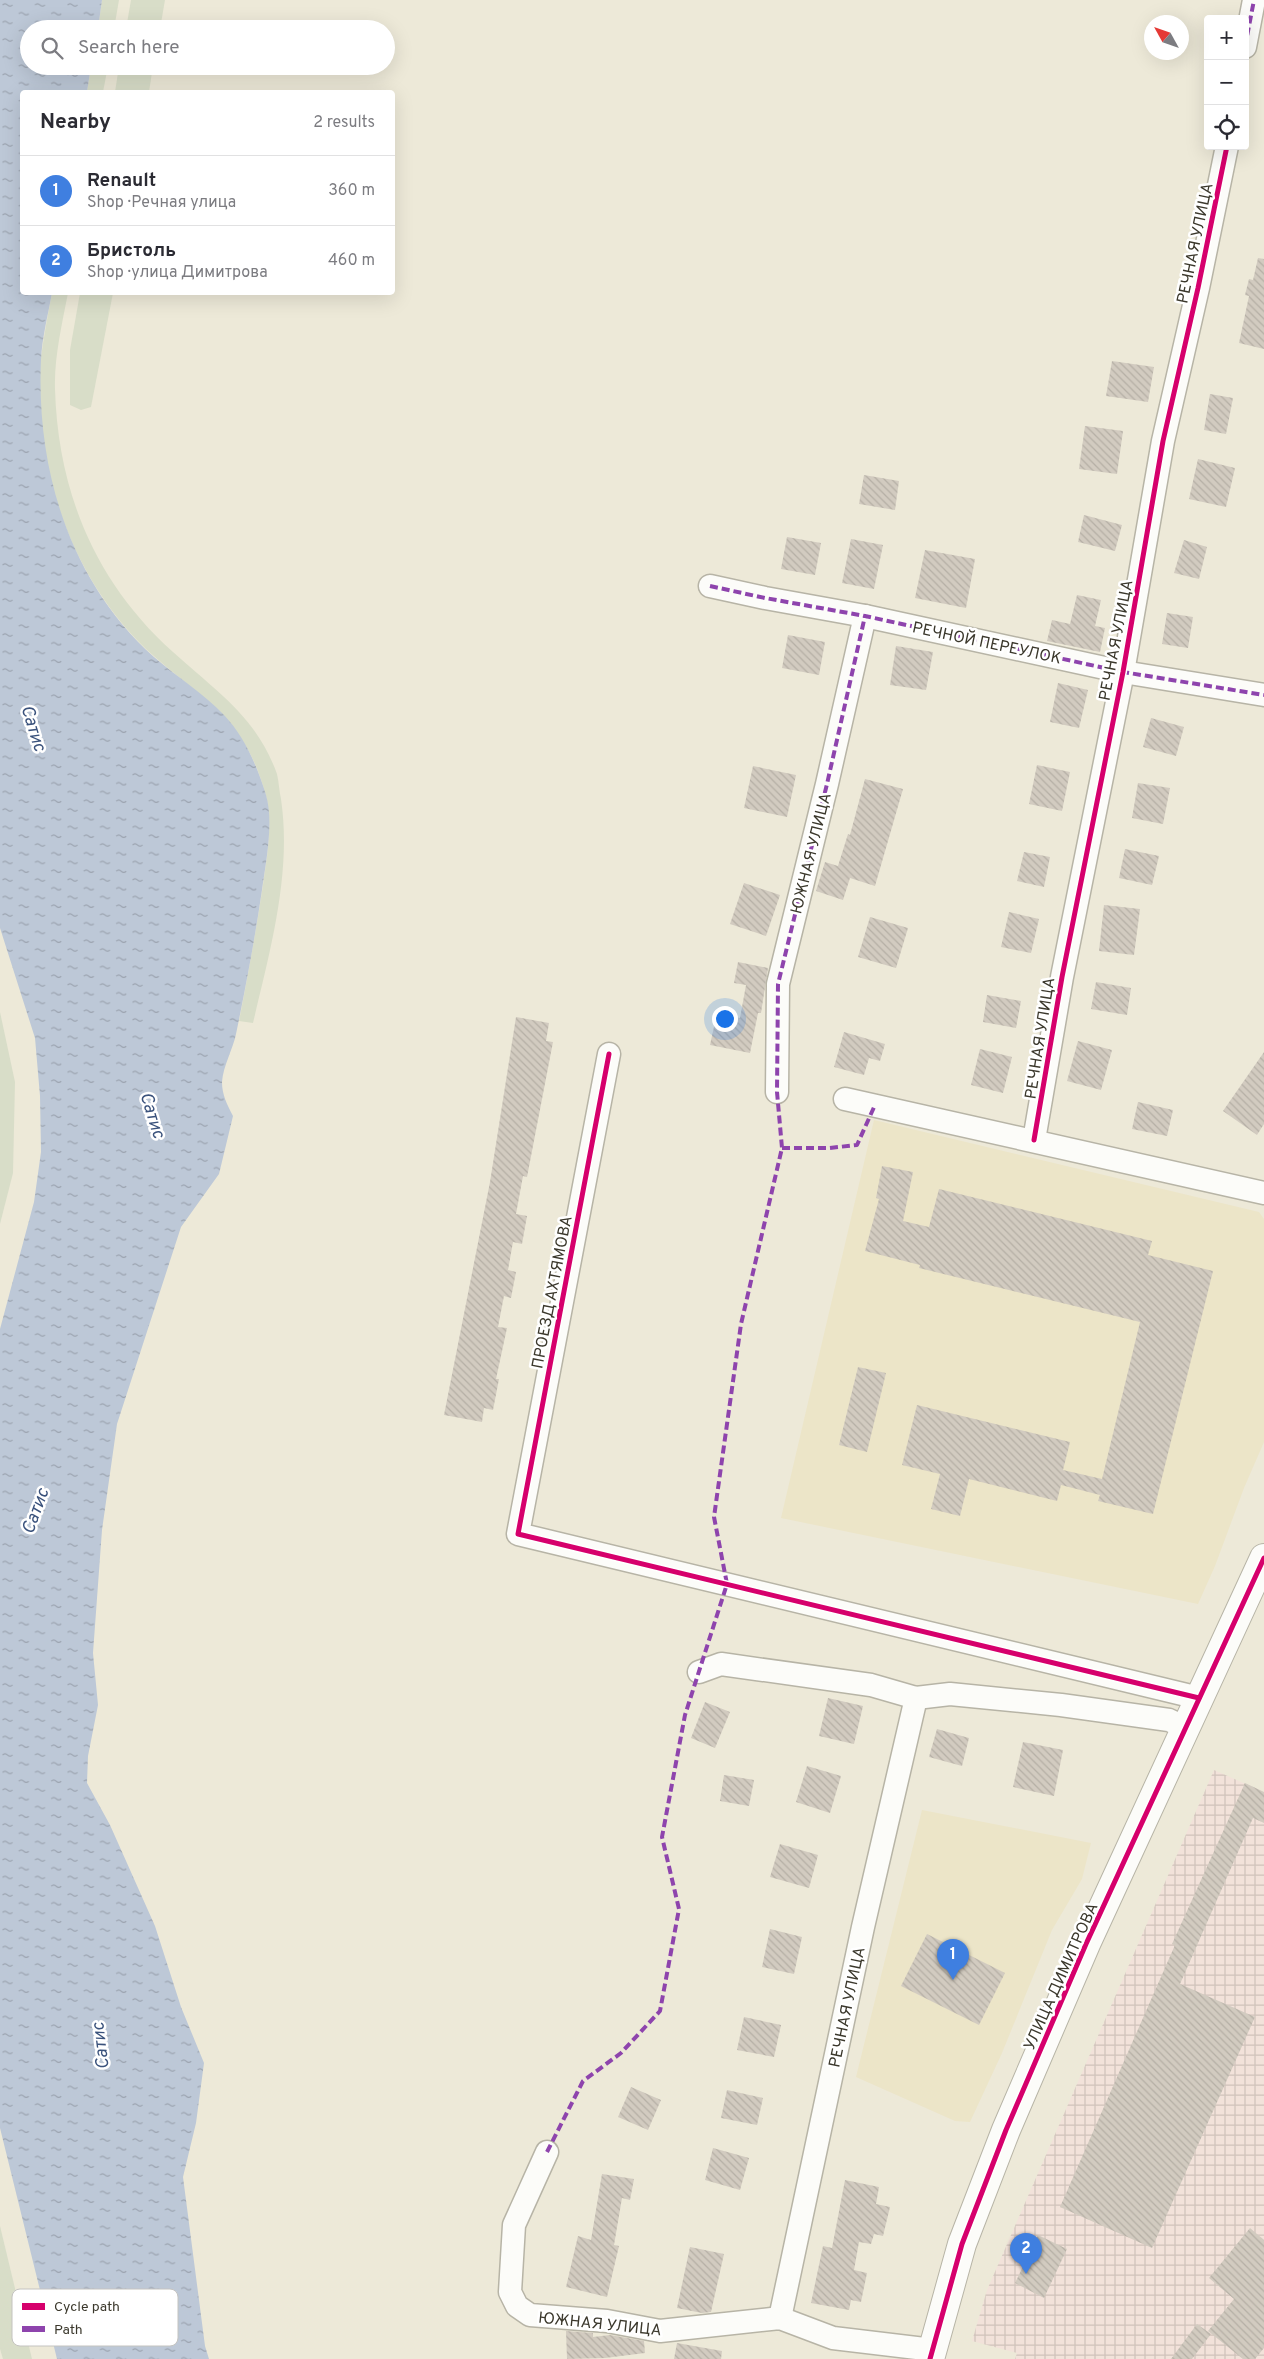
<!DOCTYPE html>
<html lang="en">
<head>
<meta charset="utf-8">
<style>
  :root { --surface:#fff; --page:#f7f7f7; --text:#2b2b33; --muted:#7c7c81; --line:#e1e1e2; --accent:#797668 }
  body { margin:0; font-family:Overpass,sans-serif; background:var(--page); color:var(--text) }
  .controls { position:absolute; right:15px; top:15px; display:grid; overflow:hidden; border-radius:5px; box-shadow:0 5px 20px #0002 }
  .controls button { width:45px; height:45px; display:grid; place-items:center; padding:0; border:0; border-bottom:1px solid var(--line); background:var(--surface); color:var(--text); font:25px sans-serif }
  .compass { position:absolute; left:1144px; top:15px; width:45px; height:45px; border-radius:50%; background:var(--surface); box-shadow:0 5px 20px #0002; rotate:310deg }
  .you { position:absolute; left:724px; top:1018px; width:18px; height:18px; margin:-12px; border:4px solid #fff; border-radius:50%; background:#1a73e8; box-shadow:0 0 0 8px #1a73e833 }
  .badge { display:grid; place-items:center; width:32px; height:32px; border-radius:50%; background:var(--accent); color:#fff; font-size:16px; font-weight:700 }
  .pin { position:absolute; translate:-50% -41px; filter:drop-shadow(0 1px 2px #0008) }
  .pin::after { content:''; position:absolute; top:26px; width:18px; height:15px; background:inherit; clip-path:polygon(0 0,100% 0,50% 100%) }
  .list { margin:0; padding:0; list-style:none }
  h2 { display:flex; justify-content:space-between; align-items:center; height:65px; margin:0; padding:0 20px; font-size:21px }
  h2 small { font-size:16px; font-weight:400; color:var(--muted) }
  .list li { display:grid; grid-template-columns:32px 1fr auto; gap:15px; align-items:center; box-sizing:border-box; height:70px; padding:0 20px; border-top:1px solid var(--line) }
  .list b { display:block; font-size:19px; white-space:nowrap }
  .list p { margin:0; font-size:16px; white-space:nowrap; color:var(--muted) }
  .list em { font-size:16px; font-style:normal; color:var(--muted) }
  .icon { flex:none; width:28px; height:28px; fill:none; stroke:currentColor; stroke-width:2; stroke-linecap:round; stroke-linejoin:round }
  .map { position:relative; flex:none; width:1264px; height:2359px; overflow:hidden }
  .search { position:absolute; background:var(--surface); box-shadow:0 5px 20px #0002; left:20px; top:20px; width:375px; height:55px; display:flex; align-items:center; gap:12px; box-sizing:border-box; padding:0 18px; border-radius:28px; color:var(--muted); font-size:19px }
  .panel { position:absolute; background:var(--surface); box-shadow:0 5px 20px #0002; left:20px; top:90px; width:375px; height:205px; border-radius:5px }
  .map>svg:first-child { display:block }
</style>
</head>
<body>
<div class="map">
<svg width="1264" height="2359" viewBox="0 0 1264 2359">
  <defs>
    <pattern id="industrial-grid" width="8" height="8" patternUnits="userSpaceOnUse" patternTransform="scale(1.25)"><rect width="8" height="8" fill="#f2e2da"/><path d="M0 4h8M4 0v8" fill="none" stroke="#d0c3bb"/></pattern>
    <pattern id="water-ripples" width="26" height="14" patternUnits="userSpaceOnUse" patternTransform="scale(1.25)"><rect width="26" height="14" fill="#bdc8d7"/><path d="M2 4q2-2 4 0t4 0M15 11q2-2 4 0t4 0" fill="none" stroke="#9ba3af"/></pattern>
    <pattern id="building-back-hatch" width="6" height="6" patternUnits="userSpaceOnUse" patternTransform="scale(1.25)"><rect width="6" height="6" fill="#d2cbc0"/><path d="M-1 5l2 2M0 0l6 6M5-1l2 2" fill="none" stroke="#b5afa5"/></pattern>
  </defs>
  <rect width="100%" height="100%" fill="#ede9d8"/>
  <g fill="#ece5c8">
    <polygon points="874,1120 1259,1212 1264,1219 1264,1442 1244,1488 1215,1566 1198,1604 781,1518"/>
    <polygon points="922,1810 1091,1843 1082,1879 1052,1930 1002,2053 970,2122 955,2121 856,2077"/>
  </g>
  <polygon fill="url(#industrial-grid)" points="1214,1770 1264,1792 1264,2359 1015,2359 1017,2353 972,2341 987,2290"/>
  <g fill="#d8ddc8">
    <polygon points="102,0 119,0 114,29 98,29"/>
    <polygon points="131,0 165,0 160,29 126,29"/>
    <polygon points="91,66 108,66 103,92 87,92"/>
    <polygon points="119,66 153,66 149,92 115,92"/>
    <path d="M52,293H68C62,324 54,358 55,389C58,493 96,583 173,652C217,692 256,716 277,774C279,782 279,791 281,799C292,873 270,951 253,1023L239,1021C248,975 256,931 263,885C267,857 273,824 266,796C246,721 209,704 155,657C73,586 30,463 41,357C44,335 48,314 52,293Z"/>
    <polygon points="80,293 113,293 91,407 81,410 70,405 70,350"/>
    <polygon points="0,1012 15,1082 13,1173 0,1224"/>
    <polygon points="0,2226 32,2359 3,2359 0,2349"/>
  </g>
  <path fill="url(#water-ripples)" d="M0,0H102L98,29H29V66H91L87,92H22V292L52,293C48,315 42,338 41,360C36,470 70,582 154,657C177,677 203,693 224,715C245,737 257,766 266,795C274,822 266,862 262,890C255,938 246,986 236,1034C233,1049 223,1066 222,1082C222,1095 227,1104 233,1116L219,1174L181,1227L117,1424L102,1530L93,1653L98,1705L88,1756L87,1783L110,1825L155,1926L181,2007L204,2063L196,2123L183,2177L205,2346L209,2359H57L0,2128V1329L34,1202L41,1152L40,1096L35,1038L0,928Z"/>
  <g fill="url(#building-back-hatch)">
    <polygon points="1258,258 1264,259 1264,349 1239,343 1249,296 1245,295 1249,279 1253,280"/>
    <polygon points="1112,361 1154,367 1148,402 1106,396"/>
    <polygon points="1210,394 1233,398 1226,434 1204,430"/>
    <polygon points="1085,426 1123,431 1117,474 1079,469"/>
    <polygon points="1198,459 1235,468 1226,507 1189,499"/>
    <polygon points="864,475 899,481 895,510 859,504"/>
    <polygon points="1084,515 1122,525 1115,551 1078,542"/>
    <polygon points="787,537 821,543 815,575 781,569"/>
    <polygon points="851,539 883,545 874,589 842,583"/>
    <polygon points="1184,540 1207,547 1199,579 1174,573"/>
    <polygon points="925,550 975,559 966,608 915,598"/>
    <polygon points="1077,595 1101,600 1095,626 1105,628 1100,652 1047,641 1052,620 1070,624"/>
    <polygon points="1167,613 1193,617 1188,648 1162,644"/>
    <polygon points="788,635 825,642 819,675 782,668"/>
    <polygon points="896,646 933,652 926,690 890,685"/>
    <polygon points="1058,683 1088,690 1079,728 1050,722"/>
    <polygon points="1151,718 1184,727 1176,756 1143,747"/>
    <polygon points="1037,765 1070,772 1062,811 1029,804"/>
    <polygon points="753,766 796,775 787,817 744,808"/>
    <polygon points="865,779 903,789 875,886 850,878 843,900 816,891 825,862 838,866 848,834 850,835"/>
    <polygon points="1138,783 1170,788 1163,824 1132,818"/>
    <polygon points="1125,849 1159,856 1152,885 1119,878"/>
    <polygon points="1024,852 1050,857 1044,887 1017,881"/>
    <polygon points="744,883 780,895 766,936 730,924"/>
    <polygon points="1104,905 1140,909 1134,955 1099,951"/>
    <polygon points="1009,912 1039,919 1031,953 1001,947"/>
    <polygon points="870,917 908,928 896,968 858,957"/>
    <polygon points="738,962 768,968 761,1013 758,1013 750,1053 710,1045 717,1013 740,1018 746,985 734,983"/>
    <polygon points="1096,982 1131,988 1127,1015 1091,1009"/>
    <polygon points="987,995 1021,1001 1016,1028 983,1022"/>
    <polygon points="516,1017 549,1023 546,1041 553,1042 527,1177 523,1176 516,1214 527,1216 522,1244 513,1242 508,1270 516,1272 511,1298 504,1296 498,1327 507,1328 496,1379 499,1379 493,1410 484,1408 482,1422 444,1415 490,1182"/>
    <polygon points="844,1032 885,1044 880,1061 869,1058 864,1075 834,1067"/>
    <polygon points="1078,1041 1112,1050 1101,1090 1067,1081"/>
    <polygon points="980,1049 1012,1057 1003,1093 971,1085"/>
    <polygon points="1264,1052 1264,1124 1257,1135 1223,1111"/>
    <polygon points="1138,1102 1173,1110 1167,1136 1132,1129"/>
    <polygon points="882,1166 913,1172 903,1221 929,1227 939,1189 1152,1241 1148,1255 1213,1271 1153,1514 1098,1501 1100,1495 1061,1485 1057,1501 969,1479 960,1516 931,1509 940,1474 902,1465 917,1405 1070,1442 1063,1470 1102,1479 1140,1322 919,1268 920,1265 865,1251 879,1199 876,1198"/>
    <polygon points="858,1367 886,1373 867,1452 839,1445"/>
    <polygon points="828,1698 863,1706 854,1744 819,1736"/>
    <polygon points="705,1702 730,1712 715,1748 691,1738"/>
    <polygon points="937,1729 969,1738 962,1766 929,1757"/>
    <polygon points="1023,1742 1063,1750 1054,1796 1013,1787"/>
    <polygon points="807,1766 841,1776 830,1813 796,1802"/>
    <polygon points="724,1775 754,1780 749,1806 720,1801"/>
    <polygon points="1245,1783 1264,1792 1264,1823 1253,1818 1180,1984 1255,2017 1152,2248 1060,2207 1175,1945 1172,1944"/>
    <polygon points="780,1844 818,1855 809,1888 770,1877"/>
    <polygon points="770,1929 802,1937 794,1974 762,1967"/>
    <polygon points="927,1934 1005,1973 979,2025 901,1986"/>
    <polygon points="744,2017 781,2025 774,2057 737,2050"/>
    <polygon points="631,2087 661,2100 648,2130 618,2117"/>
    <polygon points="727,2090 763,2098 757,2125 721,2118"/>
    <polygon points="713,2148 749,2158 740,2190 705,2180"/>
    <polygon points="602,2174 634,2179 630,2200 622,2198 614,2245 619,2246 607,2297 566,2287 578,2236 591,2240"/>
    <polygon points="845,2180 879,2187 876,2204 890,2207 883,2236 874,2234 871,2244 859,2242 854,2270 867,2273 861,2302 851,2300 849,2310 811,2303 823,2246 832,2248"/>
    <polygon points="1250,2228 1264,2240 1264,2348 1255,2359 1243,2359 1208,2331 1234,2299 1209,2278"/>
    <polygon points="1038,2235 1067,2249 1044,2298 1015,2283"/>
    <polygon points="690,2247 724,2254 711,2312 702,2313 677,2308"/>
    <polygon points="1197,2324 1211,2334 1192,2359 1171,2359"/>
    <polygon points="566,2331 593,2333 593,2337 610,2335 644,2341 645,2353 605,2358 567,2359"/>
    <polygon points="677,2343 722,2351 721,2359 674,2359"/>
  </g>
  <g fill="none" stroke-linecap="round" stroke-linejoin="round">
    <defs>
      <g id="minor">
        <polyline points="1245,47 1254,0"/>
        <polyline points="710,586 765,598 865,616 1123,672 1264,695"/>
        <polyline points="609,1054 518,1534 1199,1698"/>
        <polyline points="777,1092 778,984 827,784 865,616"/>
        <polyline points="845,1099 1264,1193"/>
        <polyline points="1034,1140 1062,977 1123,672 1163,441 1198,288 1227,146"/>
        <polyline points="699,1672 721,1664 871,1685 916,1698 950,1694 1061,1705 1169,1720 1186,1728"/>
        <polyline points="547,2152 514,2225 510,2292 517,2306 530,2315 607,2321 660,2331 780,2318 833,2338 933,2350"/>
        <polyline points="780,2318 863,1927 916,1698"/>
      </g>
      <polyline id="tertiary" points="930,2359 962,2244 1006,2130 1086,1944 1264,1558"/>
    </defs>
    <use href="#minor" stroke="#b7b4a6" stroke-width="25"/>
    <use href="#tertiary" stroke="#b7b4a6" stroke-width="30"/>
    <use href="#minor" stroke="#fcfcf9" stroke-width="22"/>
    <use href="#tertiary" stroke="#fcfcf9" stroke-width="28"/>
    <g stroke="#8e44ad" stroke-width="4" stroke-dasharray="8 4" stroke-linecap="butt">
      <polyline points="1245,47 1254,0"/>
      <polyline points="710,586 765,598 865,616 1123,672 1264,695"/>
      <polyline points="782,1148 829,1148 857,1145 875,1105"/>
      <polyline points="547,2152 583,2081 621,2053 660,2011 679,1909 662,1837 685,1715 727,1584 714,1517 741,1324 782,1148 777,1092 778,984 827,784 865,616"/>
    </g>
    <defs>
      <g id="cycleway">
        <polyline points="609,1054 518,1534 1199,1698"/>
        <polyline points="1034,1140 1062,977 1123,672 1163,441 1198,288 1227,146"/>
        <polyline points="930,2359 962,2244 1006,2130 1086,1944 1264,1558"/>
      </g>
    </defs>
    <use href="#cycleway" stroke="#fff" stroke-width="8"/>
    <use href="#cycleway" stroke="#d6006c" stroke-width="5"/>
  </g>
  <g text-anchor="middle" stroke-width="5" stroke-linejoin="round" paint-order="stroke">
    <g font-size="16" fill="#3b382c" stroke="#fff">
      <text transform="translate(1194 243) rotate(-78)" y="6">РЕЧНАЯ УЛИЦА</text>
      <text transform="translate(1115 640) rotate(-79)" y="6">РЕЧНАЯ УЛИЦА</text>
      <text transform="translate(987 642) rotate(12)" y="6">РЕЧНОЙ ПЕРЕУЛОК</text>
      <text transform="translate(810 853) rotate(-76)" y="6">ЮЖНАЯ УЛИЦА</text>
      <text transform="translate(1039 1038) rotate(-81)" y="6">РЕЧНАЯ УЛИЦА</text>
      <text transform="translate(551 1292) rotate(-79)" y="6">ПРОЕЗД АХТЯМОВА</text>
      <text transform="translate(1060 1976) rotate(-66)" y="6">УЛИЦА ДИМИТРОВА</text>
      <text transform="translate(846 2007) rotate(-78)" y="6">РЕЧНАЯ УЛИЦА</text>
      <text transform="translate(600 2323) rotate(6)" y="6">ЮЖНАЯ УЛИЦА</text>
    </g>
    <g font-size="18" font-style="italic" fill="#3a527c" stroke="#fff">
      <text transform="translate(34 728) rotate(73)" y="6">Сатис</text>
      <text transform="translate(153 1115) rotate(73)" y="6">Сатис</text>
      <text transform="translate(35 1511) rotate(-70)" y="6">Сатис</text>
      <text transform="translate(100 2046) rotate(-97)" y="6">Сатис</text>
    </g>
  </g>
  <rect x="12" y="2289" width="166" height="57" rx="8" fill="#fff" stroke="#c4c3c0" stroke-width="1"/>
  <rect x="22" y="2303" width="23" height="7" fill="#d6006c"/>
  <rect x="22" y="2326" width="23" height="6" fill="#8e44ad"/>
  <g font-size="14" fill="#3b382c">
    <text x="54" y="2311">Cycle path</text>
    <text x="54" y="2334">Path</text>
  </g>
</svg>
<div class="controls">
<button>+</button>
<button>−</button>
<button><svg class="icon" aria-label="locate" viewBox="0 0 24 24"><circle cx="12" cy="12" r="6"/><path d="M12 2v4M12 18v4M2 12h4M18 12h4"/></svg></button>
</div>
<svg class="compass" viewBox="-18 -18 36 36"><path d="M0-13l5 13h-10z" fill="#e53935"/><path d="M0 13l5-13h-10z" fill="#7c7c81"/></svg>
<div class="you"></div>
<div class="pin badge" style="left:953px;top:1980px;background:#3f7fe0">1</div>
<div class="pin badge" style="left:1026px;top:2274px;background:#3f7fe0">2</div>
<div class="search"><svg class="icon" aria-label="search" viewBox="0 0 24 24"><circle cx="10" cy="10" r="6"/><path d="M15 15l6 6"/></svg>Search here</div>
<section class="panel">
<h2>Nearby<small>2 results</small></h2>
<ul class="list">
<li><span class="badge" style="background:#3f7fe0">1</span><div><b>Renault</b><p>Shop · Речная улица</p></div><em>360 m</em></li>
<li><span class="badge" style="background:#3f7fe0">2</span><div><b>Бристоль</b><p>Shop · улица Димитрова</p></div><em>460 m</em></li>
</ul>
</section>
</div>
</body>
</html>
